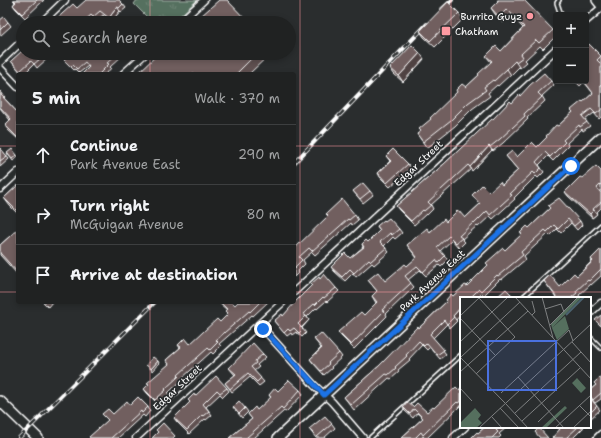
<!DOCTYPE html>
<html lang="en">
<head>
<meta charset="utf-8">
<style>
  :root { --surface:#202222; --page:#2d2f2f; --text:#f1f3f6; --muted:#a2a4a5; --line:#3d3f40 }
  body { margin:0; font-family:"Shantell Sans",sans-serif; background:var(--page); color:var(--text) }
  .controls { position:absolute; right:12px; top:12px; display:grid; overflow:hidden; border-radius:4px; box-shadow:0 2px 6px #0003 }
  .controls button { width:36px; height:36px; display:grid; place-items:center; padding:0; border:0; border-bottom:1px solid var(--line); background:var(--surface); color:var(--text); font:20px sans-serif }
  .stop { position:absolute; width:12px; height:12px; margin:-9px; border:3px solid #1a73e8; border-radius:50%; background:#fff }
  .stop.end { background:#1a73e8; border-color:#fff; box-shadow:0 1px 4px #0008 }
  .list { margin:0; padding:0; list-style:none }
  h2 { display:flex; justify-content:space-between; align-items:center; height:52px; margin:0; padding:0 16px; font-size:17px }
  h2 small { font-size:13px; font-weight:400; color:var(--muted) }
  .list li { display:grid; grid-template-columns:26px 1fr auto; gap:12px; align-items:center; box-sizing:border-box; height:60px; padding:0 16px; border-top:1px solid var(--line) }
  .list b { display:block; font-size:15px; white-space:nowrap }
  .list p { margin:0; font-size:13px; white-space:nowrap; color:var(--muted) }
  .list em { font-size:13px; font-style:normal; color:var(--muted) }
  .icon { flex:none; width:22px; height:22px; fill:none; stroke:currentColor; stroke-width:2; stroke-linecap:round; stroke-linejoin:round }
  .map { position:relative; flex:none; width:601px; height:438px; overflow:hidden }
  .search { position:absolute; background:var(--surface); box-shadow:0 2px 6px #0003; left:16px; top:16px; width:280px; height:44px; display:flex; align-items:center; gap:10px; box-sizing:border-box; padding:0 14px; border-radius:22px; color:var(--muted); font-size:15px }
  .panel { position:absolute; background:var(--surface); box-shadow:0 2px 6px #0003; left:16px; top:72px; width:280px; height:232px; border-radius:4px }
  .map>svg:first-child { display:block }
</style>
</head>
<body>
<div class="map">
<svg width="601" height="438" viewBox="0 0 601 438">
  <defs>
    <pattern id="park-tufts" width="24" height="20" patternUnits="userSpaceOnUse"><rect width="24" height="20" fill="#556f5e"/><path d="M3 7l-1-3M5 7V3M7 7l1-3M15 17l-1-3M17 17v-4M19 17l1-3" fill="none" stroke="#6e8576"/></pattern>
  </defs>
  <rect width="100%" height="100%" fill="#2a2d2e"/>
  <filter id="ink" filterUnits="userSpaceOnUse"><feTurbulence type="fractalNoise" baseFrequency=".025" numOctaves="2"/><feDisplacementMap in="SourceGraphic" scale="8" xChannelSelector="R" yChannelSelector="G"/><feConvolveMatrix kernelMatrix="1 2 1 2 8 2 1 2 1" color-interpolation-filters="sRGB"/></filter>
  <g filter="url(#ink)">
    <polygon fill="url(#park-tufts)" stroke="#aab7ae" points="137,0 197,0 172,23 153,23 134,4"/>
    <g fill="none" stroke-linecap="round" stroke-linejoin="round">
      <defs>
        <g id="lane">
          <polyline points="559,0 557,3 561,15"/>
          <polyline points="522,298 601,225"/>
          <polyline points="590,337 601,348"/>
          <polyline points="370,438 461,355"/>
        </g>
        <g id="street">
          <polyline points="586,21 601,8"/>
          <polyline points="41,23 65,0"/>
          <polyline points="179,23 204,0"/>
          <polyline points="0,62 23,40"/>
          <polyline points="0,68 18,87"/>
          <polyline points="123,74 146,53"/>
          <polyline points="0,189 18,172"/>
          <polyline points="294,292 556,49"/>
          <polyline points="590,313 601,303"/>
          <polyline points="259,324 314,385 332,402 363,438"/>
          <polyline points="136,438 283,302"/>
          <polyline points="453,438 465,427"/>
          <polyline points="597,438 601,434"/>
        </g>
        <g id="secondary">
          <polyline points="597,0 601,5"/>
          <polyline points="0,401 38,438"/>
          <polyline points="278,438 601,137"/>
        </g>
      </defs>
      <use href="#lane" stroke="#fff" stroke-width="6"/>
      <use href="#street" stroke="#fff" stroke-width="9"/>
      <use href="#secondary" stroke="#fff" stroke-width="12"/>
      <use href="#lane" stroke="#2a2d2e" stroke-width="3"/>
      <use href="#street" stroke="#2a2d2e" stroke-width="6"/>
      <use href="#secondary" stroke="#2a2d2e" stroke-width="9"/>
      <defs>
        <g id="rail">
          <polyline points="441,10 452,0"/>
          <polyline points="294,163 427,24"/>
          <polyline points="19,438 155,302"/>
        </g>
      </defs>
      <use href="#rail" stroke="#fff" stroke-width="4"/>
      <use href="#rail" stroke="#2a2d2e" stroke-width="2.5" stroke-dasharray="8" stroke-linecap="butt"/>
    </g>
    <g fill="#615151" stroke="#fff">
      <polygon points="13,0 44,0 25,18 16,9 13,5 15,2"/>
      <polygon points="497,0 553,30 556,35 556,36 543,49 540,46 525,60 527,62 520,68 519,67 511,75 511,74 498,86 497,85 488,93 490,96 472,109 455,126 427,148 417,134 479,75 491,62 486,56 501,51 523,28 511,15 503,23 495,14 491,8 498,1"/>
      <polygon points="123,4 126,8 121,12 120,11 111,22 103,15 96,21 94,19 89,23 52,23 77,8"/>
      <polygon points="459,13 463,19 435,47 424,37 420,31"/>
      <polygon points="0,20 8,22 11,26 0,36"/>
      <polygon points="586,48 601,56 601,117 599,119 594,113 585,120 590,126 583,131 582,129 567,143 568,146 553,161 548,156 539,165 544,172 538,178 536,176 514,198 515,199 493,219 490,216 478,227 477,226 462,239 465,242 459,248 452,240 440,251 448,260 441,267 439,265 426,276 420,270 408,280 414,287 386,314 387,316 354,349 341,336 338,332 364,315 376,303 372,296 377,291 368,280 385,281 407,266 417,258 407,245 446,222 465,218 480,204 472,195 489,192 502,185 518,170 506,156 517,157 537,147 547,137 546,136 558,126 593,93 584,82 580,86 575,81 586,81"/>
      <polygon points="23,53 58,53 51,60 48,58 37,68 34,64 24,74 22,74 11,61"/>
      <polygon points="98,53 123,53 122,54 123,55 110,67 111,68 106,74 82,74 89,67 88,66 79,73 75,69 74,70 64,60 93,57"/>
      <polygon points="175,53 271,53 249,74 137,74 168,59"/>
      <polygon points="424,59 403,82 394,74 390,68"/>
      <polygon points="551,81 554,85 542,96 545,101 527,118 528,119 503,143 493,151 492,150 472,171 471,169 431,205 433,209 427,215 426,214 414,225 399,210 396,206 444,164 512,103 520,96"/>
      <polygon points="0,91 5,97 4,98 18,113 18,139 7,129 5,125 10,120 0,108"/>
      <polygon points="0,148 9,159 0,167"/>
      <polygon points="7,153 17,155 18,157 13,161"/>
      <polygon points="386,156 408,164 411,168 390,187 380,177 378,173 390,161"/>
      <polygon points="601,171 601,190 600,191 601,193 601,208 596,213 597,214 592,218 568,196 565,192 582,178"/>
      <polygon points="18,185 18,214 10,206 4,198"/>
      <polygon points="353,191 370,191 373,195 363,203"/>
      <polygon points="550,208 580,221 582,225 577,230 571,223 561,233 557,229 550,236 548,234 524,256 526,259 501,280 500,279 484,295 482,293 477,298 461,298 456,320 457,321 450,328 447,324 433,338 446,354 440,359 430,347 427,350 422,345 409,359 410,360 398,370 399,372 391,379 389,378 354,410 344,397 379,366 447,301 446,300 453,296 467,286 505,250 529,228"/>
      <polygon points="355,215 358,220 352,225 351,223 315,255 312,252 303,260 305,264 298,271 299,272 294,277 294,249"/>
      <polygon points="385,221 399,229 402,233 395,239 393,237 384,246 389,252 374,265 372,263 356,277 353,273 345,281 334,271 331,267 350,258 363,247 362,244 368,242 380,231 377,226"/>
      <polygon points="18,229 18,275 0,255 0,245"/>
      <polygon points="601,249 601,276 591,285 591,284 579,295 580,297 578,298 555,298 556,297 544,281 560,287 577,276 592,261 591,259"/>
      <polygon points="320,279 336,288 339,291 327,302 326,301 317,309 316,308 307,317 309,320 302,328 306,333 302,337 296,332 292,335 291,333 287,336 274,321 283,316"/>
      <polygon points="511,294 513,298 496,298"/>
      <polygon points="43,302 52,302 48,307"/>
      <polygon points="218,302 232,302 235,305 238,302 268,302 253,316 252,315 219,344 221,346 213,354 211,352 181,379 182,380 168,393 169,395 158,404 147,393 144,389 169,364 166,360 180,348 178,345 190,344 220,322 228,314 225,311 227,310"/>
      <polygon points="314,339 339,353 342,357 331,367 332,368 324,375 313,363 310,359 321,348"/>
      <polygon points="263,354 266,357 257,365 259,367 254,371 264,382 259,386 250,377 232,392 225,383 235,375 229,368"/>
      <polygon points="601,376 601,399 595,403 590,397 590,390 596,385 594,383"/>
      <polygon points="227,388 229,391 223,397 220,394 206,407 212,415 206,420 205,419 189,434 177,422 174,418 190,402 188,400 195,396"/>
      <polygon points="461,388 461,407 460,406 427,438 425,438 423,436 422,438 401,438 423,418 417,413 413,418 405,411 403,407 413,407 427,412 434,408"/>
      <polygon points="300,390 303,394 286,412 284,411 254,438 229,438 252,419 248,414 257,410 271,398 269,395 278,391"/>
      <polygon points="590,398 600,410 590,419"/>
      <polygon points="130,405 148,407 150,411 145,417 143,415 118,438 90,438 108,420 102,414 113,414"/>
      <polygon points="233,407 245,408 248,412 242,418"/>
      <polygon points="332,424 335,428 324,438 316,438 309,429"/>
      <polygon points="485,427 507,427 499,434 501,436 499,438 471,438 478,433"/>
      <polygon points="557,427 584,427 573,438 552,438 560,430"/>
    </g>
    <g fill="#4f4242" stroke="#fff">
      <polygon points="117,7 120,11 111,22 109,18"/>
      <polygon points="420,53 424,59 403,82 399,76"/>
      <polygon points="515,61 519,67 511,75 507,69"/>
      <polygon points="489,146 492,150 472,171 470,167"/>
      <polygon points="594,210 597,214 592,218 590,214"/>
      <polygon points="461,307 461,314 456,320 453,316"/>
      <polygon points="306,316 309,320 301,328 298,324"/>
      <polygon points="158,361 159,363 152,371 151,369"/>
    </g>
    <g fill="#715e5e" stroke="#fff">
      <polygon points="14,0 37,0 22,14 13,5 16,2"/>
      <polygon points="86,0 119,0 123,4 119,8 117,7 109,18 100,11 93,17 91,15 82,23 52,23 73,4 77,8"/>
      <polygon points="219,0 227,0 249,23 206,23 201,16"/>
      <polygon points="498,0 524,0 553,30 539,43 536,40 521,54 523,57 516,62 515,61 507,69 494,81 493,80 484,87 486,90 468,103 451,120 423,142 417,134 421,131 419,129 431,119 430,118 457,92 456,90 462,84 466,87 479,75 478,74 492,61 486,56 496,46 501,51 524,27 507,9 499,17 491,8 498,1"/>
      <polygon points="448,2 459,13 430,41 420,31"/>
      <polygon points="4,17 8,22 0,30 0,20"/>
      <polygon points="589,44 601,56 597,60 601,64 601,84 600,85 601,85 601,110 596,114 591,109 582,116 587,122 580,127 579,125 563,140 565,142 550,157 545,152 536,162 541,168 535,174 533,172 510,194 512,195 490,215 487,211 475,223 474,222 459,236 462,238 456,243 449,236 437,247 445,256 438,263 436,260 423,272 417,266 405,276 411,283 382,310 384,311 351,345 338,332 361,312 364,315 377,302 372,296 377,291 368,280 378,272 385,281 405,264 407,266 417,257 407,245 427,228 430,232 444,219 446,222 458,210 465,218 480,204 472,195 482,185 489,192 500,182 502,185 518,170 506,156 512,151 517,157 532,142 537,147 547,137 546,136 556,125 558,126 573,112 571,110 582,101 583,102 593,93 584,81 586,81 586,48"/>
      <polygon points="412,45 420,53 399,76 390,68"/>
      <polygon points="23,50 23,53 51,53 48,56 46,54 34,64 31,61 20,71 11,61"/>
      <polygon points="71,53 89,53 93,57 98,53 118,53 107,63 109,64 99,74 82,74 89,67 85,62 77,69 73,65 71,67 64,60"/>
      <polygon points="159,53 163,53 168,59 175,53 257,53 236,74 137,74"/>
      <polygon points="544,73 551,81 538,93 542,97 524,114 525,116 500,139 490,147 489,146 470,167 468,165 428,202 431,205 424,211 423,210 411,221 396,206 444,164 492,119 493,119 510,101 512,103 519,95 520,96 530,85"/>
      <polygon points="0,91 2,93 1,95 18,113 18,138 5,125 11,119 0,107"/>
      <polygon points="0,148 7,156 0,161"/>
      <polygon points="12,149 17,155 12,159 7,153"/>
      <polygon points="393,149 408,164 387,183 378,173 391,161 386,156"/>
      <polygon points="596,166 601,171 601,184 597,188 601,193 601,202 593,209 594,210 590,214 565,192 580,177 582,178"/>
      <polygon points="363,183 370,191 360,199 353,191"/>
      <polygon points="18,185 18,212 4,198"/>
      <polygon points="559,198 580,221 574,226 568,219 558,229 554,225 547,232 545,230 521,252 523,255 498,276 497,275 481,291 479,289 470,298 461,298 461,307 453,316 454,317 447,324 444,320 430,334 444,350 437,355 427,343 424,346 419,341 406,355 407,356 395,367 396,368 388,375 386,374 351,405 344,397 379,366 418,326 419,328 447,301 446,300 451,294 453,296 465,285 467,286 488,265 486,263 503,248 505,250 522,234 520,233 527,226 529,228 550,208 548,206"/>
      <polygon points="342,199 355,215 349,220 348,219 312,251 309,248 299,257 302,260 295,267 296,268 294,270 294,249 328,216 326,214"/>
      <polygon points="389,218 399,229 392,235 390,233 380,242 386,248 371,261 369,259 354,273 350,269 342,277 331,267 345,253 350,258 364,247 362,244 366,240 368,242 380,230 377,226 384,220 385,221"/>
      <polygon points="18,229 18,273 0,253 0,245"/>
      <polygon points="601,249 601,269 589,281 588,280 576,291 577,293 571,298 555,298 556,296 544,281 550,275 560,287 574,273 577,276 593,261 591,259"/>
      <polygon points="324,274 336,288 324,298 323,297 315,305 314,304 303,314 306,316 298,324 303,329 299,333 294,328 290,331 288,329 284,333 274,321 282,314 283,316 295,302 312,285 311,284 319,277 320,279"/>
      <polygon points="506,289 511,294 506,298 496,298"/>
      <polygon points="220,302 232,302 235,305 238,302 260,302 250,312 249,311 216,340 218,342 210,350 208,348 178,375 179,376 165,389 166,390 155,400 144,389 149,384 147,383 169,364 166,360 181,347 178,345 185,338 190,344 217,319 220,322 228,314 225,311 227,309"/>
      <polygon points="601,315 601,326 595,320"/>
      <polygon points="321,333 339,353 328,363 329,364 321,371 310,359 322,348 314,339"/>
      <polygon points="253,343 263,354 255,361 256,363 251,367 261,378 257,382 248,373 230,389 225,383 236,374 229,368"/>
      <polygon points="153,357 158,361 151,369 146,365"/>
      <polygon points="216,376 227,388 220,393 217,390 203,404 209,411 203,416 202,415 187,430 174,418 190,402 188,400 194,394 195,396"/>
      <polygon points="601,376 601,393 593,400 590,396 590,390 596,385 594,383"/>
      <polygon points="289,380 300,390 283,409 281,407 246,438 229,438 252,419 248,414 255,407 257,410 271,397 269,395 275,388 278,391"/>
      <polygon points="456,387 459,390 461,388 461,401 458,403 457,402 423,435 421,432 415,438 401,438 423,418 414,409 410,414 403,407 407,402 413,407 417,403 427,412 433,407 434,408"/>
      <polygon points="138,397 148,407 142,413 141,411 111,438 90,438 89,437 108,420 102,414 108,409 113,414 127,401 130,405"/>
      <polygon points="590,398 597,406 590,413"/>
      <polygon points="239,401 245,408 239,414 233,407"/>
      <polygon points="325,416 332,424 317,437 309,429"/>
      <polygon points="163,423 175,436 173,438 152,438 158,432 156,430"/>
      <polygon points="485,427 500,427 496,430 498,432 492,438 471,438 477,432 478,433"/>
      <polygon points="558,427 578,427 566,438 552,438 560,429"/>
      <polygon points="538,429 540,429 548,438 540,438 535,432"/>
    </g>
  </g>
  <g fill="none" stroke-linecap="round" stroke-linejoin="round" filter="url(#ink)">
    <polyline stroke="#1a73e8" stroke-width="5" points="263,329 324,395 571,166"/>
  </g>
  <path fill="none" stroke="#ff9aa2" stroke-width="1" stroke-opacity="0.55" d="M150,0V23M300,0V438M451,0V438M150,53V74M0,146H18M294,146H601M0,292H18M294,292H601M150,302V438"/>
  <g fill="#ff9aa2" stroke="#2a2d2e" stroke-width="1.5">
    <circle cx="530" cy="16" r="4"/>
    <rect x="441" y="26" width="10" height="10" rx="2"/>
  </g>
  <g text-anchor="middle" stroke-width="3.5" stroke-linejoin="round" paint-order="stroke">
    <g font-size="10" fill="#fff" stroke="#2a2d2e" text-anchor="end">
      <text x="522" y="20">Burrito Guyz</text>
      <text x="455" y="35" text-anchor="start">Chatham</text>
    </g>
    <g font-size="10" fill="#fff" stroke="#2a2d2e">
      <text transform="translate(418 163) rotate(-43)" y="4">Edgar Street</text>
      <text transform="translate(432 280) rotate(-43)" y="4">Park Avenue East</text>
      <text transform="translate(177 387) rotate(-43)" y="4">Edgar Street</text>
    </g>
  </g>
  <g transform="translate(460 297)">
    <rect width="131" height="131" fill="#2a2d2e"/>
    <path d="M118,0H122L92,31L91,27ZM105,19L109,32L97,43L92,31ZM117,81L126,91L121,96L112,86ZM105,109L107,111L86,131H81ZM15,111L21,118L18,122L22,126L16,131H0V126Z" fill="#556f5e"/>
    <path fill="none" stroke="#4b626f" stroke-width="2" d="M106,18L124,0"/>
    <path fill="none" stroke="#7f8182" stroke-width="1" d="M55,0L131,82M82,0L93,41M72,4L75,15L72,18M85,12L101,7L104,15M0,19L20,0M0,21L35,58M90,28L118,0M0,45L48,0M112,45L131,66M0,60L45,106M1,60L60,5M0,75L68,14M16,77L55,40L19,1M58,80L104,131M0,91L12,104M41,96L109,33L113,44M46,107L68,131M119,108L131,120M40,111L59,131M55,116L121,55M32,120L42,131M62,124L120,71M78,125L100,104M19,131L131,27M95,131L131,98M113,131L131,114"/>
    <path fill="#4a71e0" fill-opacity="0.15" stroke="#4a71e0" stroke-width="2" d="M28,44H96V93H28Z"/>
    <rect width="131" height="131" fill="none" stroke="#fff" stroke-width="2"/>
  </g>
</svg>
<div class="controls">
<button>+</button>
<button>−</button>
</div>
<div class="stop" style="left:571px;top:166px"></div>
<div class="stop end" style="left:263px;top:329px"></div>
<div class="search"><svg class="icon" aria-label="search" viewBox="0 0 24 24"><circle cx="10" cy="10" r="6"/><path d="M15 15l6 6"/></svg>Search here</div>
<section class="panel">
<h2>5 min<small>Walk · 370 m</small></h2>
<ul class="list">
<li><svg class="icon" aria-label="ahead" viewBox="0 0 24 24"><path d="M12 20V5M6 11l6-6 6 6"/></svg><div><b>Continue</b><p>Park Avenue East</p></div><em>290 m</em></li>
<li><svg class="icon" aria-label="right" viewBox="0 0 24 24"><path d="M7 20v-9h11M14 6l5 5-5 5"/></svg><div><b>Turn right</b><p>McGuigan Avenue</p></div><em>80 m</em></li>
<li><svg class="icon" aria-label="arrive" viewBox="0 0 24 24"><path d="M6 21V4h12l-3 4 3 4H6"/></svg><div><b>Arrive at destination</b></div></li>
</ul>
</section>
</div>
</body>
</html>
